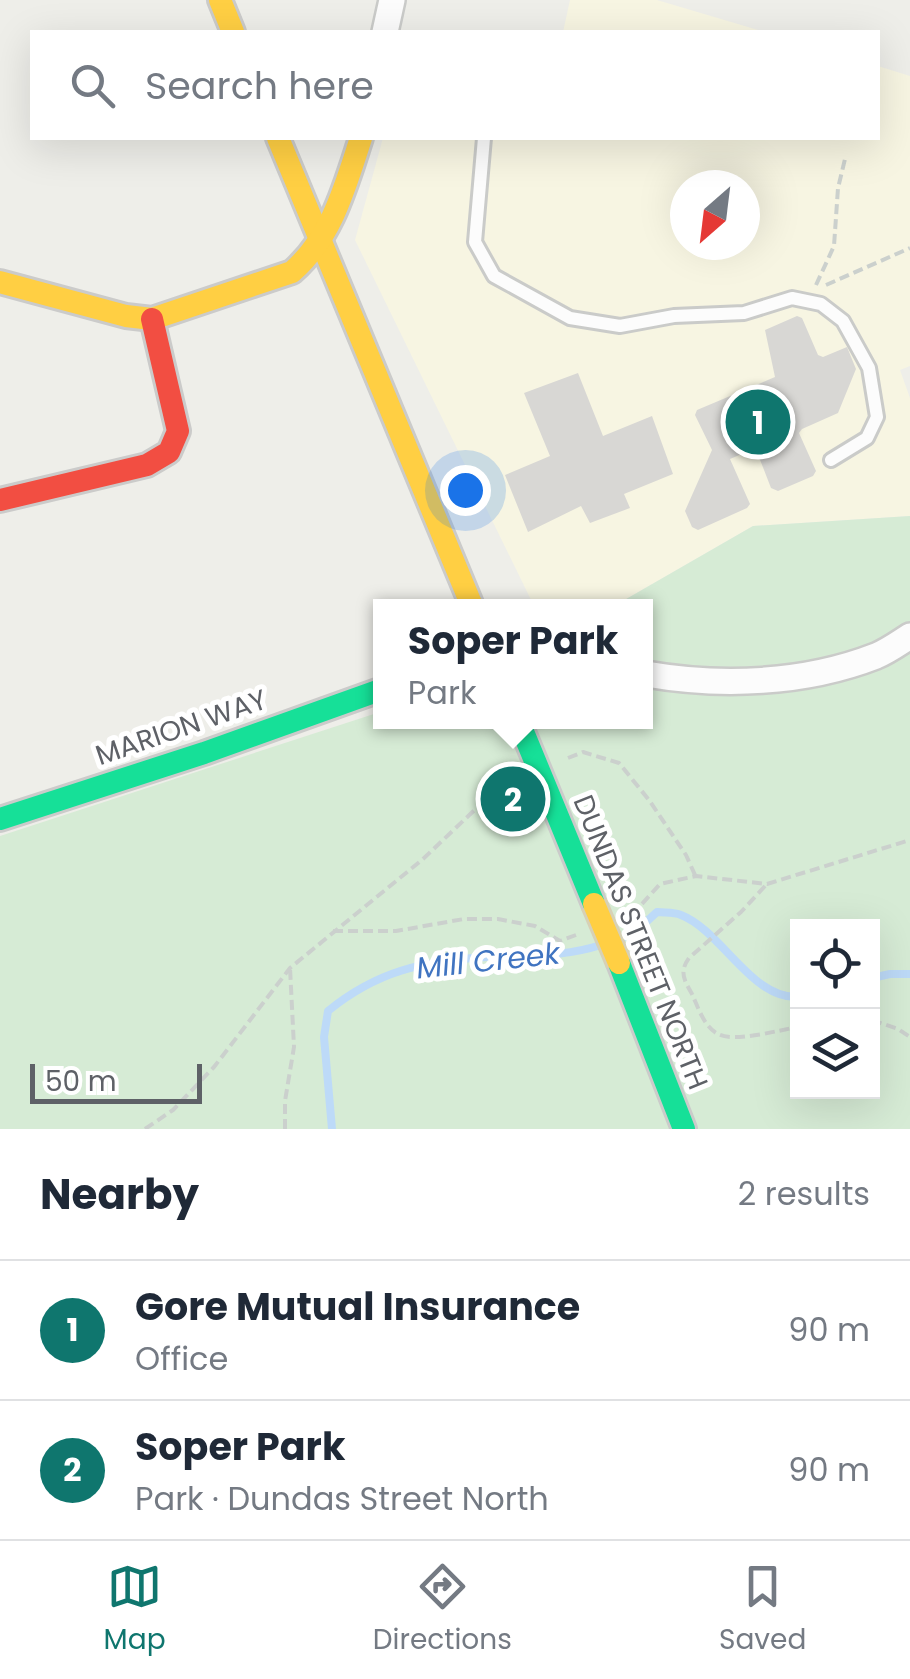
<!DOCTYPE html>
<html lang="en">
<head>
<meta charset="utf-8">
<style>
  :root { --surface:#fff; --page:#f2f2f3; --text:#1f2937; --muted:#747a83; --line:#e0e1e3; --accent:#0f766e }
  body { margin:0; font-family:Poppins,sans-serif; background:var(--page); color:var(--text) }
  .controls { position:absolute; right:30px; bottom:30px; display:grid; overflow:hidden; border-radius:0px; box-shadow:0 10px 40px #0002 }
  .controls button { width:90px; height:90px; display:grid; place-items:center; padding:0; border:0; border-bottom:2px solid var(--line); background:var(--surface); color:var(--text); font:50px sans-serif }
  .compass { position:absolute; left:670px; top:170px; width:90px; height:90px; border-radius:50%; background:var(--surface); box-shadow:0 10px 40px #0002; rotate:208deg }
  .scale { position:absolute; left:30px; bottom:25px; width:172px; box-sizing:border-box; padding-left:10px; border:5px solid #5e6167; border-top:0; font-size:28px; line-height:35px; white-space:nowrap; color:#5e6167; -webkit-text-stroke:8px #fff; paint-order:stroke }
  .you { position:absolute; left:465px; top:490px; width:35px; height:35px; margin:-25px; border:8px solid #fff; border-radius:50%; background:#1a73e8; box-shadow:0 0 0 15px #1a73e833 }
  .badge { display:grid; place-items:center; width:65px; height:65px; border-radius:50%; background:var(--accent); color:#fff; font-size:32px; font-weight:700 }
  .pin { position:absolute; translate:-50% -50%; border:5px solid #fff; box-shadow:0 2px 10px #0006 }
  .popup { position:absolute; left:373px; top:599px; width:280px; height:130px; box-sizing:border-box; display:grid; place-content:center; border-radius:0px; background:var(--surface); filter:drop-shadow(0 2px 8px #0005); font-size:32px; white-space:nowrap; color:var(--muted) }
  .popup b { font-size:38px; color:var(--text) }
  .popup::after { content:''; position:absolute; left:50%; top:100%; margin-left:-20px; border:20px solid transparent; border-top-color:var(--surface) }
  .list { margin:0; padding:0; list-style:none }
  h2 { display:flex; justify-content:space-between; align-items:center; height:130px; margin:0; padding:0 40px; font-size:42px }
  h2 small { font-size:32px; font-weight:400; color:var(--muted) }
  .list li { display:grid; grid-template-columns:65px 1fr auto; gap:30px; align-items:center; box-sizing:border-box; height:140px; padding:0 40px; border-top:2px solid var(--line) }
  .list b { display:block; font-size:38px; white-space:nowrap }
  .list p { margin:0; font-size:32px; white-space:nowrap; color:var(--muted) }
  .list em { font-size:32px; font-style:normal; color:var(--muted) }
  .icon { flex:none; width:55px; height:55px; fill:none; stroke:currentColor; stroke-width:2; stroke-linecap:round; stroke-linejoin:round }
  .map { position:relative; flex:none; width:910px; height:1129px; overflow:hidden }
  .search { position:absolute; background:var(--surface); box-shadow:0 10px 40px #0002; left:30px; right:30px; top:30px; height:110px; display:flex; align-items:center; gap:25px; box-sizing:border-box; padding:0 35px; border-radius:0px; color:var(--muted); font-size:38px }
  .sheet { height:410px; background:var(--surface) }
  nav { display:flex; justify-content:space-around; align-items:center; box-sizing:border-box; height:140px; border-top:2px solid var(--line); background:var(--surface); font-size:28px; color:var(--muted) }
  nav a { display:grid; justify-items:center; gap:5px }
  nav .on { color:var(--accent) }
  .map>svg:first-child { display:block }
</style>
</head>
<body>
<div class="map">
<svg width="910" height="1129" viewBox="0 0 910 1129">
  <rect width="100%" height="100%" fill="#eeeee9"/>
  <g fill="#f7f5e2" fill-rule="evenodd">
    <polygon points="570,0 657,0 765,32 563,32"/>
    <path d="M878,66L910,76V366L900,370L910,398V516L753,526L614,606H534L355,240L383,138H878ZM685,185H745V245H685Z"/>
  </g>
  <path fill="#d6ebd5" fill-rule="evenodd" d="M910,516V1129H0V836L380,712V722H646V606H614L753,526ZM798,926H872V1092H798Z"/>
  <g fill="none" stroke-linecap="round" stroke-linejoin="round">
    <g stroke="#bddaf8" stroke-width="8">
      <path d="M624,937L633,934L657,912C665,913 674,912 681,915C722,931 751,999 798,997"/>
      <polyline points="872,978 890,974 910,974"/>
      <path d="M332,1129L324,1037L328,1011C377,971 423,961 486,957C528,954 560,958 601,945"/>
    </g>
  </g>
  <g fill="#d8d7d4">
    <polygon points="797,316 802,318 818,355 823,357 847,347 856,369 838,413 802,429 799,433 816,471 813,476 778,491 771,488 757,452 751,450 730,459 750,504 747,508 698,530 692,527 685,511 712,450 695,415 697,410 775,377 765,330"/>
    <polygon points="578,373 603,436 652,416 673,474 624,494 630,508 590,523 581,506 528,532 505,475 550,456 524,393"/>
  </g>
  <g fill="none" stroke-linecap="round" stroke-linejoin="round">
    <defs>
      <polyline id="lane" points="484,138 475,242 494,276 570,318 620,326 674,316 744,313 792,298 821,304 843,321 869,368 877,417 867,438 831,460"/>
      <g id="street">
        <polyline points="385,32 392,0"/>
        <path d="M646,674C721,687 804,684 876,656C888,651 899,643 910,636"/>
      </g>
      <g id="fast">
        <polyline points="519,722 594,904"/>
        <polyline points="0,819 204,753 380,690"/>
        <polyline points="619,963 684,1129"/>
      </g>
      <g id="slow">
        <polyline points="220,0 233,32"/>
        <polyline points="278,138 472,606"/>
        <path d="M0,282L126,316L152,319L292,272C332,237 345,187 361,138"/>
      </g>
      <polyline id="jam" points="0,500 147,465 169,452 178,431 152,319"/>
    </defs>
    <use href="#lane" stroke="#cacbc9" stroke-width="18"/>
    <use href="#street" stroke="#cacbc9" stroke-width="30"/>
    <use href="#fast" stroke="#cbcbca" stroke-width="28"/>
    <use href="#slow" stroke="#cbcbca" stroke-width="28"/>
    <use href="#jam" stroke="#cbcbca" stroke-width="28"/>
    <g stroke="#cbd0cd" stroke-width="4" stroke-dasharray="10 5" stroke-linecap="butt">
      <polyline points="816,285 834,246 838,188 845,159"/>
      <polyline points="826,285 910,248"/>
      <polyline points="568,758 583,752 619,763 649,800 686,855 695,875"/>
      <path d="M765,886L741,912L689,958C679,972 684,980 692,994C698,1007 704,1027 718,1034C734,1043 779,1030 798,1027"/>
      <polyline points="632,915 660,884 696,876 767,884 910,840"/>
      <polyline points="333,931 396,931 464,919 498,919 535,926 560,941 576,935"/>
      <polyline points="872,1020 898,1029 910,1037"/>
      <polyline points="145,1129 173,1110 214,1067 290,968 423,859 483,802 509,783"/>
      <polyline points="285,1129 285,1101 294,1047 290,968"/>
    </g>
    <use href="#lane" stroke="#fcfcfc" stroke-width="12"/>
    <use href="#street" stroke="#fcfcfc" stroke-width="25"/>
    <use href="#fast" stroke="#16e098" stroke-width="22"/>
    <use href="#slow" stroke="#ffcf43" stroke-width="22"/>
    <use href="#jam" stroke="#f24e42" stroke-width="22"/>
    <defs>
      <polyline id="slow-bridge" points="594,904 619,963"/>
    </defs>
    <use href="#slow-bridge" stroke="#d7d1b6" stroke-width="28" stroke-linecap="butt"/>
    <use href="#slow-bridge" stroke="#ffcf43" stroke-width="22"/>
  </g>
  <g text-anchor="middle" stroke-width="10" stroke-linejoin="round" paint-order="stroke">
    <g font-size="28" fill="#5e6167" stroke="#fff">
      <text transform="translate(181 727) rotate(-19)" y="10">MARION WAY</text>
      <text transform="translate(641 942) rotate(68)" y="10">DUNDAS STREET NORTH</text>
    </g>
    <g font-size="30" font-style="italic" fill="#4074c1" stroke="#fff">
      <text transform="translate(488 961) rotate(-6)" y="10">Mill Creek</text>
    </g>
  </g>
</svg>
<div class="controls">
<button><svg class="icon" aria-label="locate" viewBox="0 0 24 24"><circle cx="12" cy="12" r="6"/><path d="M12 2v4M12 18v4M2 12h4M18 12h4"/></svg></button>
<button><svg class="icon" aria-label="layers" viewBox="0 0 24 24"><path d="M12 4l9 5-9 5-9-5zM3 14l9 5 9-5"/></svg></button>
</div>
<svg class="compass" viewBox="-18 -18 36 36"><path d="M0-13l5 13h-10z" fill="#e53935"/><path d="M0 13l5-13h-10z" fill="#747a83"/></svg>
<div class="scale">50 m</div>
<div class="you"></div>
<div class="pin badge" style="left:758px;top:422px">1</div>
<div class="pin badge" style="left:513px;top:799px">2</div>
<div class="popup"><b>Soper Park</b>Park</div>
<div class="search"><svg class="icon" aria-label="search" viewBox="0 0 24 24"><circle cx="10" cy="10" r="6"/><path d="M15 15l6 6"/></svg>Search here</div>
</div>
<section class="sheet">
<h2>Nearby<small>2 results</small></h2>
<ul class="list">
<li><span class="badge">1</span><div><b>Gore Mutual Insurance</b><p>Office</p></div><em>90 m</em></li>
<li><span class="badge">2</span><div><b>Soper Park</b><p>Park · Dundas Street North</p></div><em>90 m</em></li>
</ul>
</section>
<nav>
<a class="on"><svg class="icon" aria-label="map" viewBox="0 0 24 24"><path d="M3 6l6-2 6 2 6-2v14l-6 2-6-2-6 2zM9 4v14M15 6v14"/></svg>Map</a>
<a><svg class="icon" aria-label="directions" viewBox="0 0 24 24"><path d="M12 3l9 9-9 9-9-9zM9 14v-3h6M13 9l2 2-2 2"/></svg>Directions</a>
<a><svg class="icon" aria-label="saved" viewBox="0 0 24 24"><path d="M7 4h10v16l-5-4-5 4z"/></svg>Saved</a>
</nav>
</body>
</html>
